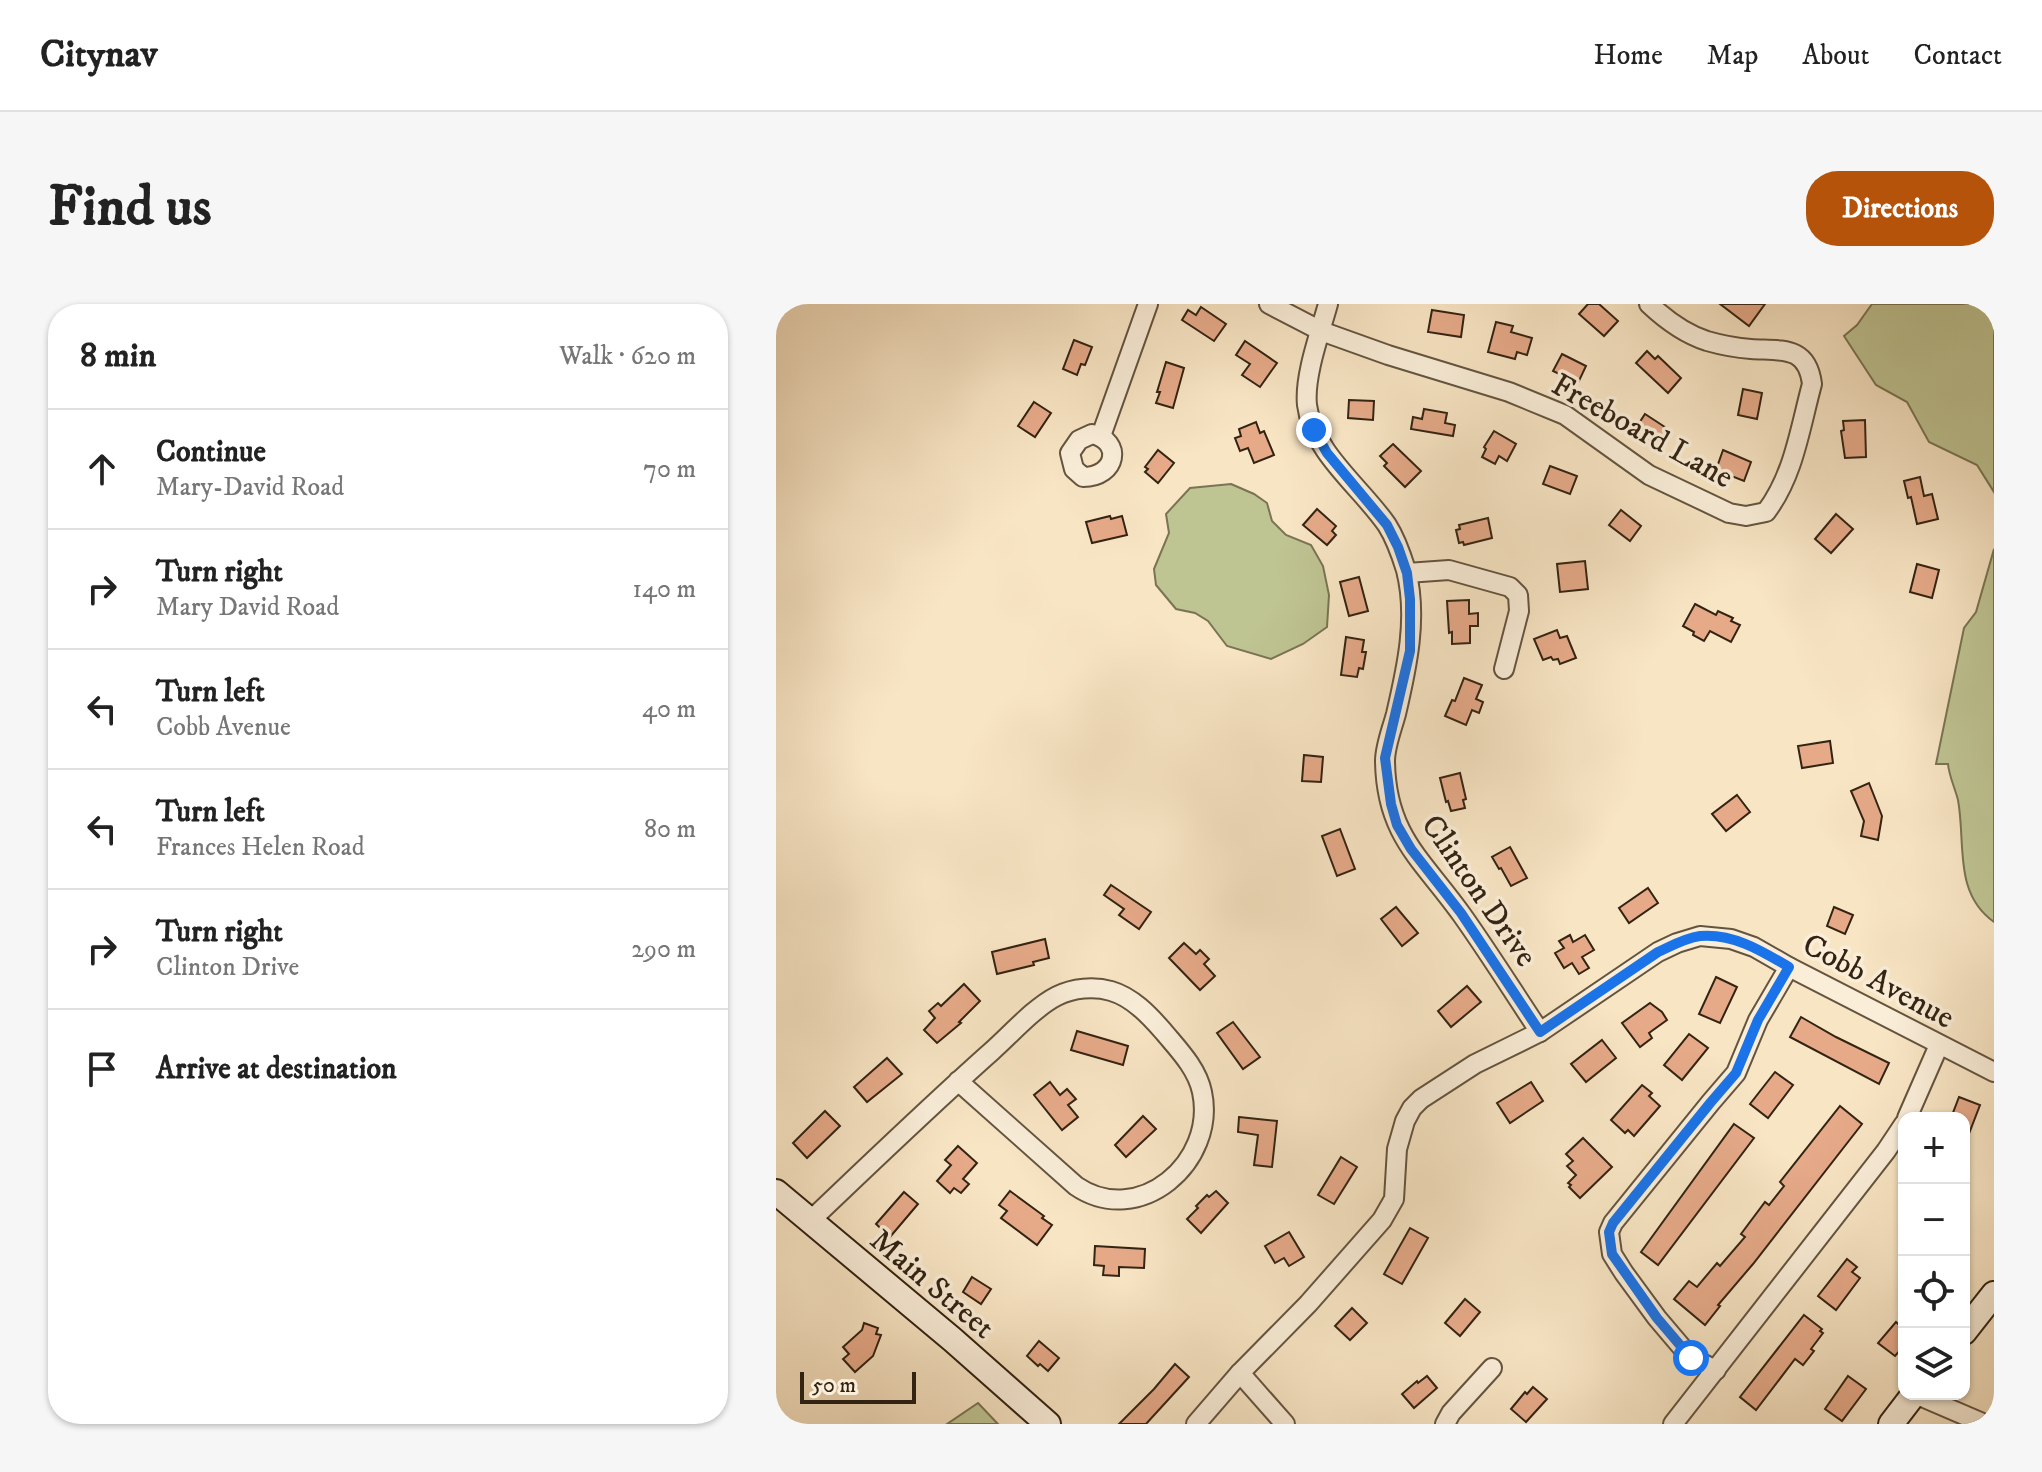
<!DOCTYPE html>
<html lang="en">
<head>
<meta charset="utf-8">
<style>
  :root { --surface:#fff; --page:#f6f6f6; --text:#222; --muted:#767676; --line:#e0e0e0; --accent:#b45309 }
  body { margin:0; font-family:"IM FELL DW Pica",serif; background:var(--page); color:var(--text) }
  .controls { position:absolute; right:24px; bottom:24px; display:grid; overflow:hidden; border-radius:16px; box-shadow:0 2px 6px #0004 }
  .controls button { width:72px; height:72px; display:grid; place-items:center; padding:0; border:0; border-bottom:2px solid var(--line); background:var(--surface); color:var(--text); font:40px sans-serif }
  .scale { position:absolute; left:24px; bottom:20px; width:116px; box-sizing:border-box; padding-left:8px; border:4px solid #332313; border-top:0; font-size:22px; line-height:28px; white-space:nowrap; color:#332313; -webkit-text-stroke:6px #faeed9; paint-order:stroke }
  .stop { position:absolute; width:24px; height:24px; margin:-18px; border:6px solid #1a73e8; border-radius:50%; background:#fff }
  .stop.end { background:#1a73e8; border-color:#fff; box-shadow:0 2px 8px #0008 }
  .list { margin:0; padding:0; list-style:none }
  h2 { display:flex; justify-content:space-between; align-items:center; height:104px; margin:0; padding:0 32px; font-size:34px }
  h2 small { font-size:26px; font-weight:400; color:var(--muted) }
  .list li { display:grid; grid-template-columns:52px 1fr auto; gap:24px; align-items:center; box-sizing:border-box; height:120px; padding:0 32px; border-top:2px solid var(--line) }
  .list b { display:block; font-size:30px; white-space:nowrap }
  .list p { margin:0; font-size:26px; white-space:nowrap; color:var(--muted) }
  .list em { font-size:26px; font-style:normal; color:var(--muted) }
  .icon { flex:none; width:44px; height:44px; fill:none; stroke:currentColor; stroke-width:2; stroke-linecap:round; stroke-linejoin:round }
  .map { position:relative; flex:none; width:1218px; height:1120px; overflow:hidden; border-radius:32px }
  header { display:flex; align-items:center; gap:48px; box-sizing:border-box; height:112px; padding:0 40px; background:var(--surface); border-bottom:2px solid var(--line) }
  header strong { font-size:38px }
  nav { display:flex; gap:44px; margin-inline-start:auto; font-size:28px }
  .intro { display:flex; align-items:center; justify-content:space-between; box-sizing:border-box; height:192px; padding:0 48px }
  h1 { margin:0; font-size:56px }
  .button { padding:20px 36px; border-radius:32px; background:var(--accent); color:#fff; font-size:28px; font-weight:700 }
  main { display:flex; gap:48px; padding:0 48px }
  aside { flex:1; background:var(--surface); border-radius:32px; box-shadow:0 2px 6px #0004 }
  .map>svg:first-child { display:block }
</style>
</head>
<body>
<header>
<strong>Citynav</strong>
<nav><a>Home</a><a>Map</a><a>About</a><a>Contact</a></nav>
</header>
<div class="intro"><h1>Find us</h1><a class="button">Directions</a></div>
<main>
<aside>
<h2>8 min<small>Walk · 620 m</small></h2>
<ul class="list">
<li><svg class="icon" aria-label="ahead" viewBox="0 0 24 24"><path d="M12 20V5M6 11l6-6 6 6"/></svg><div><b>Continue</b><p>Mary-David Road</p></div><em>70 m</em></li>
<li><svg class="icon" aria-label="right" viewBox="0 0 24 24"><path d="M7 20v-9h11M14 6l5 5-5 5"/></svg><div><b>Turn right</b><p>Mary David Road</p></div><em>140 m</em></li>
<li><svg class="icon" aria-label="left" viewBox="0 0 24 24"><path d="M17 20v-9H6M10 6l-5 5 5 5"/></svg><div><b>Turn left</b><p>Cobb Avenue</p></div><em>40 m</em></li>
<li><svg class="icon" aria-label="left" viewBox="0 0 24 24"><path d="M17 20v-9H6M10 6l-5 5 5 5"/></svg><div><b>Turn left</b><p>Frances Helen Road</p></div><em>80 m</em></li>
<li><svg class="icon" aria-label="right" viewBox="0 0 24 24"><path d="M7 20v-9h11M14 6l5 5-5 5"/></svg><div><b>Turn right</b><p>Clinton Drive</p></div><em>290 m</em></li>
<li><svg class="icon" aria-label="arrive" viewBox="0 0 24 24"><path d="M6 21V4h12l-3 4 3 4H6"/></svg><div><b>Arrive at destination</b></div></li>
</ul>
</aside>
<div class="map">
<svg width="1218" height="1120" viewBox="0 0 1218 1120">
  <rect width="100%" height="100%" fill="#f8e5c4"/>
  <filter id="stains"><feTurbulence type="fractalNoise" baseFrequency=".0025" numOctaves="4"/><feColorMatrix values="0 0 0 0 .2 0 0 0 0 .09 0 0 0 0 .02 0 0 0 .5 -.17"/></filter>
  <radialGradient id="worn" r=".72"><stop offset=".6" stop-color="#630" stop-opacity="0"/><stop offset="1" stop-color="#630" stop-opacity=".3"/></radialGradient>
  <g fill="#bfc493" stroke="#797453" stroke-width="2">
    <polygon points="1096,0 1218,0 1218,188 1201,161 1153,138 1131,98 1100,81 1068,32 1081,21"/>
    <polygon points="455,180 478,190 491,199 496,217 510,231 535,241 547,262 553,291 551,323 527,340 495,355 451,342 432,317 419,309 400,305 380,281 378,265 393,229 390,210 414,184"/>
    <path d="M1218,245V618C1177,589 1190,539 1182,496C1179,484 1173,472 1172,460H1160L1188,324L1200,308Z"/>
    <polygon points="202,1099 222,1120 171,1120"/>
  </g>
  <g fill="#e6aa89" stroke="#332313" stroke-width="2">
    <polygon points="812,0 823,0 842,17 828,32 803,10"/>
    <polygon points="944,0 989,0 973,22"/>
    <polygon points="425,3 450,20 438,37 406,16 412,6 420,11"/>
    <polygon points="656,6 688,11 685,33 652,28"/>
    <polygon points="720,18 737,22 735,28 756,34 751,51 741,48 739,55 712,48"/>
    <polygon points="298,36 316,43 309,61 305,60 301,71 287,65"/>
    <polygon points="469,37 501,59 484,83 466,71 474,60 460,51"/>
    <polygon points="871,47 879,55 882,52 905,74 892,89 860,59"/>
    <polygon points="786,50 810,62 802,79 777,67"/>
    <polygon points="390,58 408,64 397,104 380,99 384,88 381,88"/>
    <polygon points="967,85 986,89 981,115 962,111"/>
    <polygon points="573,96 598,97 597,116 572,114"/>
    <polygon points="258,98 275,109 259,133 242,122"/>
    <polygon points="648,105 671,109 669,119 679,121 677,132 635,125 637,113 646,115"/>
    <polygon points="869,110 895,127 884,144 858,127"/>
    <polygon points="1089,116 1090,153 1069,154 1065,127 1068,126 1067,117"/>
    <polygon points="480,118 484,129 488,127 498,151 478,159 472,144 464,147 459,134 465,132 463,125"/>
    <polygon points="718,127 740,140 731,157 723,152 719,160 706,153 710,145 708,143"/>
    <polygon points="617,140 645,167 629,183 608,162 611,159 604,152"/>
    <polygon points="382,146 398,159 382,179 369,168 372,165 369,163"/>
    <polygon points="947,146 975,158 968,177 940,166"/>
    <polygon points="774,162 801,172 794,190 767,180"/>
    <polygon points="1144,173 1148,192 1156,190 1162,215 1141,220 1135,193 1132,194 1128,177"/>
    <polygon points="541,205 560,222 556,227 560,231 551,241 527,221"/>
    <polygon points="845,206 865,222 854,237 833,221"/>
    <polygon points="1060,210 1077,225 1055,249 1039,235"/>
    <polygon points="334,212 335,215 346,212 351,231 316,239 310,218"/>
    <polygon points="712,214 716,234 688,241 687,238 683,239 680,226 684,225 683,221"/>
    <polygon points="809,257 812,285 784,288 781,260"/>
    <polygon points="1141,260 1163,266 1156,294 1134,288"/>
    <polygon points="583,273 592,307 573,312 564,278"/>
    <polygon points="693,296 693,310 702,309 702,322 694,322 694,339 676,340 676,328 673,329 671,297"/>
    <polygon points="919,300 940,311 942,307 957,314 955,317 964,321 955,338 934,327 928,337 917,331 918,328 907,322"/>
    <polygon points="781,326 784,334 791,332 800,354 784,360 782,355 777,356 775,353 767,356 758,335"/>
    <polygon points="570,333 588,336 586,348 590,348 587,365 583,364 581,373 565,371"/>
    <polygon points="688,374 706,381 700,395 707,398 703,409 696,406 690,421 669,412 676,396 679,397"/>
    <polygon points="1054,437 1057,459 1026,464 1022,442"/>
    <polygon points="528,451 547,453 545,478 526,477"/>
    <polygon points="684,469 690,495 687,496 689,504 675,507 672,497 670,498 664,474"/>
    <polygon points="1093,479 1106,512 1102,536 1085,532 1088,517 1075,487"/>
    <polygon points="961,491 974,508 950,527 936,510"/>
    <polygon points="564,525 579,565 561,572 546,532"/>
    <polygon points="734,543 751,574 735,582 725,564 723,565 716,553"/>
    <polygon points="335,581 375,608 363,625 343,611 348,605 328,591"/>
    <polygon points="872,584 882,599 853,619 843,604"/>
    <polygon points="620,603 642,629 626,642 605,615"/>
    <polygon points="1058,603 1077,611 1069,630 1051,622"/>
    <polygon points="794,631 797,638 809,631 818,646 806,653 813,664 803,670 796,659 788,664 779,649 788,644 783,637"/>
    <polygon points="269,635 273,654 257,658 258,661 221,670 216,648"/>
    <polygon points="408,639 420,650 424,646 433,655 428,660 439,672 424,686 393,654"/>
    <polygon points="940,673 961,683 944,719 923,710"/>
    <polygon points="188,680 204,697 183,718 185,719 161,739 148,726 159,714 153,707 162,699 165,702"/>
    <polygon points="691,682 705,698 675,723 662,707"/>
    <polygon points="874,699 886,708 891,716 873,729 876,734 864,743 846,719"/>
    <polygon points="1025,713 1060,733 1113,759 1103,780 1014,733"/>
    <polygon points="457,718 484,753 467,765 441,729"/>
    <polygon points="301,727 352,742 347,761 295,746"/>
    <polygon points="913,730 932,744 906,776 888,761"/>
    <polygon points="826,736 840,754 810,778 795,760"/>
    <polygon points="111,754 126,770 91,798 78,783"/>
    <polygon points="999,768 1017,781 992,814 974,800"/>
    <polygon points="274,778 284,791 291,785 300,795 292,801 302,813 286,826 258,791"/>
    <polygon points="755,778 767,797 734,819 721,799"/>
    <polygon points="866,781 876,789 873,792 884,802 858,832 852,826 849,829 835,816"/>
    <polygon points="1183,793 1204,801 1189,840 1188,814 1175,814"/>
    <polygon points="1064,802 1086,820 977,960 942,1001 944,1002 929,1021 898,995 913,977 921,983 941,959 944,962 969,933 965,930 989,898 993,901 1008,882 1004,878"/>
    <polygon points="49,807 64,822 31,854 17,839"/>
    <polygon points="367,812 380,825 350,853 339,841"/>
    <polygon points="463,813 501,817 496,863 478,861 482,831 462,828"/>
    <polygon points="958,820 978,834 882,961 865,948"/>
    <polygon points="807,834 836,863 804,894 793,883 795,881 792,879 800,871 791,862 797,857 790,850"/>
    <polygon points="182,842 201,859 187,875 193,880 185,889 178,884 174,889 161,877 175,861 169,856"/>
    <polygon points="565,853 581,863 558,900 542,891"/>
    <polygon points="234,887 268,912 266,914 276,921 261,941 225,914 231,907 223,901"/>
    <polygon points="440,887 452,899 425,929 411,915 422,904 420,902 431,891 433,893"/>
    <polygon points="128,888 142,900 114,933 100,920"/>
    <polygon points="634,924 652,934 626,980 608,970"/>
    <polygon points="513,928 528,953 513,962 508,954 499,959 489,942"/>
    <polygon points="319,942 369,945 368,964 343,963 343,972 327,971 328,962 318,961"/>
    <polygon points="1071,955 1081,963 1076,968 1084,974 1060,1006 1042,992"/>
    <polygon points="196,973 215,985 205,1000 187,988"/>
    <polygon points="689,995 704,1008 684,1032 669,1019"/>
    <polygon points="576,1004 591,1019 574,1036 559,1022"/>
    <polygon points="1028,1011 1046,1025 1044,1027 1047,1029 1035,1045 1038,1047 1027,1061 1019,1055 980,1106 964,1093"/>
    <polygon points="1120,1018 1128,1025 1128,1042 1119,1052 1102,1039"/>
    <polygon points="88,1019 102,1024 100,1030 105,1031 97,1052 79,1068 67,1055 73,1050 67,1043 86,1026"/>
    <polygon points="263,1037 283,1054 272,1067 264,1060 262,1062 251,1052"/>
    <polygon points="399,1060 413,1073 380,1109 370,1120 343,1120 378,1085"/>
    <polygon points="651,1072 661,1084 638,1104 626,1090 641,1077 642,1079"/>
    <polygon points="1072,1072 1090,1085 1066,1117 1049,1105"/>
    <polygon points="757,1083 771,1095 750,1118 735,1105 749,1088 751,1090"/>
  </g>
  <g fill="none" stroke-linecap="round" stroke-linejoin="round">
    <defs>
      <g id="street">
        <path d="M493,0L545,27L612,51L733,88L789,111L873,171L953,209L970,212L990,208C1018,171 1024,124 1036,80C1031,41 1005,47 975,45C961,44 945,41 931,37C909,30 890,16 873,0"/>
        <path d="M552,0C544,29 528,72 531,101C537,149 585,183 611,221C620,235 625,250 630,266C642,313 631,363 620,410C616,425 609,442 609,457C610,532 647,556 686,611C713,649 738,689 764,728"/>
        <path d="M316,130C347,137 341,173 307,173L298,165L294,149L303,136Z"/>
        <polyline points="325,132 372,0"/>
        <polyline points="631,269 673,266 734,283 742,291 743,307 728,365"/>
        <polyline points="1131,814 1163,741"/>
        <path d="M34,917C94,860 154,802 216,747C235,730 259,703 281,692C297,684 318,682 335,687C356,693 373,711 387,727C402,745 421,764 426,788C441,858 363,925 300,882L182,777"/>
        <polyline points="940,1066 915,1054 881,1014 848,969 836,950 833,928 837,919 935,798 960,769 982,716 1013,663"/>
        <polyline points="464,1069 509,1120"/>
        <polyline points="1139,1090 1209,1120"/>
        <polyline points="420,1120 464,1069 532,1000 606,916 618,895 621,845 629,817 636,804 645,795 699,760 764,728 882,648 901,639 924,632 955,635 978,643 1013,663 1218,768"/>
        <polyline points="669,1120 675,1109 716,1064"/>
        <polyline points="897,1120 1110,847 1128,820"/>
      </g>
      <g id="secondary">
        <polyline points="0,888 177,1036 272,1120"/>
        <polyline points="1188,1028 1218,990"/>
        <polyline points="1115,1120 1138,1090"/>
      </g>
    </defs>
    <use href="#street" stroke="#64543f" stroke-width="22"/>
    <use href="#secondary" stroke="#332313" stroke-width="28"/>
    <use href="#street" stroke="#faeed9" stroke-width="18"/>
    <use href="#secondary" stroke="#faeed9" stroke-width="24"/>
  </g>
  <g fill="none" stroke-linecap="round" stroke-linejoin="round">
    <path stroke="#1a73e8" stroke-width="10" d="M538,126L551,149L611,221L622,243L631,269L634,295V347L609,454L615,500L621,521L635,545L685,609L764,728L882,648C895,642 909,634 924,632C957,629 986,647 1013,663L982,716L960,769L935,798L837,919L833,928L836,950L881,1014L915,1054"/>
  </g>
  <g text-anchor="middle" stroke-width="7" stroke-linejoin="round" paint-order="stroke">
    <g font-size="32" fill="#332313" stroke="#faeed9">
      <text transform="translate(867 126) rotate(29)" y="11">Freeboard Lane</text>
      <text transform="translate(704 586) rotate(55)" y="11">Clinton Drive</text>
      <text transform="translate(1103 676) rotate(28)" y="11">Cobb Avenue</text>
      <text transform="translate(157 979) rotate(40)" y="11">Main Street</text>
    </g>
  </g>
  <rect width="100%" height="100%" filter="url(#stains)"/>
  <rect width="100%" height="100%" fill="url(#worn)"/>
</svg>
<div class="controls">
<button>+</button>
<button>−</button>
<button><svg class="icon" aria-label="locate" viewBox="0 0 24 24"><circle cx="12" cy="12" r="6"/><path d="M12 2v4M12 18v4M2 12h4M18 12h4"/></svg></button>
<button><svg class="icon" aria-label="layers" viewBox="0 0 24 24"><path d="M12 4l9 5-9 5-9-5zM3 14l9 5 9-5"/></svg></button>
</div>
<div class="scale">50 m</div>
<div class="stop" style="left:915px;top:1054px"></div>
<div class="stop end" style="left:538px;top:126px"></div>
</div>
</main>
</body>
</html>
